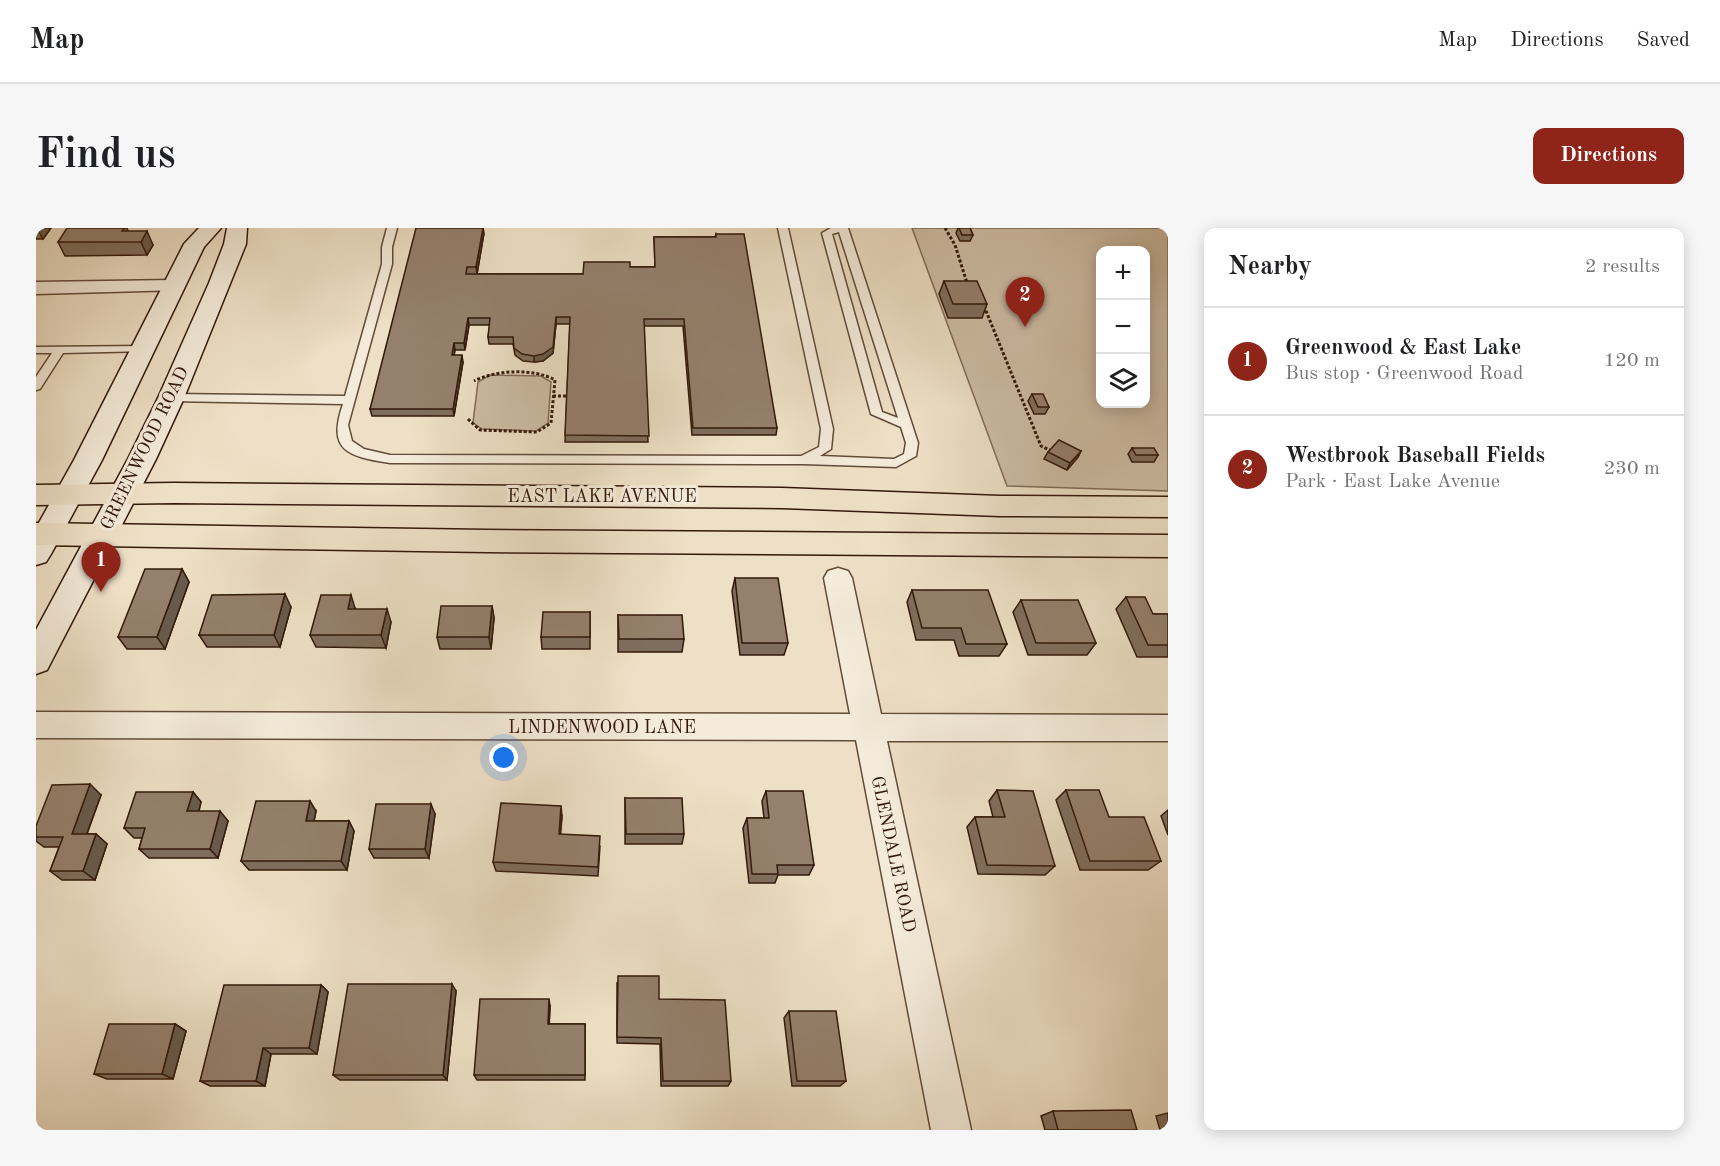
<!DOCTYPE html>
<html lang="en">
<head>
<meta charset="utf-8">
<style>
  :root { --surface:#fff; --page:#f6f6f6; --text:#202124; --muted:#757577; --line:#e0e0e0; --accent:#8f2418 }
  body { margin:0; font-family:"Old Standard TT",serif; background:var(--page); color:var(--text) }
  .controls { position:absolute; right:18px; top:18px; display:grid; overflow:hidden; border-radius:12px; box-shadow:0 3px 15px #0003 }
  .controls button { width:54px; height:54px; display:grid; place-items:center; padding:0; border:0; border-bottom:2px solid var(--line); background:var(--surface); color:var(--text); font:30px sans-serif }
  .you { position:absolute; left:468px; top:530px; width:21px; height:21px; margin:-15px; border:4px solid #fff; border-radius:50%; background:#1a73e8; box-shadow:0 0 0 9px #1a73e833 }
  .badge { display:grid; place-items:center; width:39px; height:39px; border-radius:50%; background:var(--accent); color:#fff; font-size:20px; font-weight:700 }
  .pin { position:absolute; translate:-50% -50px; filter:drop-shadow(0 2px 3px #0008) }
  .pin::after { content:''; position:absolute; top:32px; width:21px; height:18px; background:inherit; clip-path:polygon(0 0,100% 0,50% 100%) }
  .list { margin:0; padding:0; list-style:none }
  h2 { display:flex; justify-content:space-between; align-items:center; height:78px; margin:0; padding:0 24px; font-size:26px }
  h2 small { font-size:20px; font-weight:400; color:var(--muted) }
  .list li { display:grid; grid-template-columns:39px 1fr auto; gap:18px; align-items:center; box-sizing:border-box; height:108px; padding:0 24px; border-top:2px solid var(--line) }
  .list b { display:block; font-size:22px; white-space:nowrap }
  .list p { margin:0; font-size:20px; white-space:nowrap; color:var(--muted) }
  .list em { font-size:20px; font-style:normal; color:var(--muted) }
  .icon { flex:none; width:33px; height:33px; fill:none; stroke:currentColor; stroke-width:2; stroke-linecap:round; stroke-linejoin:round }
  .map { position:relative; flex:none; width:1132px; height:902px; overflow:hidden; border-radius:12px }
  header { display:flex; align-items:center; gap:36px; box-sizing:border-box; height:84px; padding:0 30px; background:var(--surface); border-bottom:2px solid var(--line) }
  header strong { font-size:28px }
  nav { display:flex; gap:33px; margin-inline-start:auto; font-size:21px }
  .intro { display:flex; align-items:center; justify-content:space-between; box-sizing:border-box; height:144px; padding:0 36px }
  h1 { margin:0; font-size:42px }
  .button { padding:15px 27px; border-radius:12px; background:var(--accent); color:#fff; font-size:21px; font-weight:700 }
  main { display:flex; gap:36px; padding:0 36px }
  aside { flex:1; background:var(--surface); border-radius:12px; box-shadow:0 3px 15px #0003 }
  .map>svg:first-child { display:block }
</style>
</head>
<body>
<header>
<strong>Map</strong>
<nav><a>Map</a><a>Directions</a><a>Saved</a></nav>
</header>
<div class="intro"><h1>Find us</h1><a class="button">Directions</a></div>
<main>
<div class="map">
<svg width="1132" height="902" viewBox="0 0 1132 902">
  <rect width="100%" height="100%" fill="#eee0c6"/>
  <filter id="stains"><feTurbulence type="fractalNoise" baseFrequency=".00333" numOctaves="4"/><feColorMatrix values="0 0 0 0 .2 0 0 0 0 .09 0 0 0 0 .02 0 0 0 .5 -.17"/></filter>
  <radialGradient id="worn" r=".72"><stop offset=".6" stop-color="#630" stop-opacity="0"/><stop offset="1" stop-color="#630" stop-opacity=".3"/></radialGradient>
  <g fill="#cebea6" stroke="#806c58" stroke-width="1.5" fill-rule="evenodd">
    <path d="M876,0H1132V263L971,258ZM1064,22H1110V176H1064Z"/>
    <polygon points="454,147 505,148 515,154 512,195 500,203 446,201 437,195 442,154"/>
  </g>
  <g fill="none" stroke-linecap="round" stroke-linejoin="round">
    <defs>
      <g id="lane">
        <path d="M351,0H361L356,19V36L312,197L316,213L328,221L354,227L765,228L783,219L785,201L742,0H752L797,201L795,221L784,228L858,231L868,226L870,215L865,199L835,186L786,5L795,0H812L882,215L880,228L860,239L767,236L354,235C311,228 291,223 307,176L131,173L129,170L135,166L309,168L346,36V19ZM803,4L862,190L846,184L796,6Z"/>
        <polygon points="109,118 115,121 113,123 27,125 4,161 0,162 0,149 16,125 0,125 0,119"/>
      </g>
      <g id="street">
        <polygon points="138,52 145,54 148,58 145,62 0,66 0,54"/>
        <polygon points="802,340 812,343 816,350 845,486 1132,487 1132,513 851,513 935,902 895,902 820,512 0,510 0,484 814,486 788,350 792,343"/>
      </g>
      <g id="secondary">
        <polygon points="163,0 185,0 168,19 66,232 15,326 10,334 0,337 0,300 38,232 148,16"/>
        <polygon points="191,0 211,0 210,16 148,170 120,231 11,442 0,446 0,402 92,231 122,170 173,55 188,16"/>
      </g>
      <g id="primary">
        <polygon points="138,255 746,260 964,268 1132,269 1132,289 964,288 746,280 138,275 0,277 0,257"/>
        <polygon points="0,295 451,302 1132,307 1132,329 451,324 0,317"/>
      </g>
    </defs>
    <use href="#lane" stroke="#614b39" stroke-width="3"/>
    <use href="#street" stroke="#614b39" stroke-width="3"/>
    <use href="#secondary" stroke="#32190a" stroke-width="3"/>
    <use href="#primary" stroke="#32190a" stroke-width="3"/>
    <g stroke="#32190a" stroke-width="3" stroke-dasharray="3 2" stroke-linecap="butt">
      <polyline points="909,0 919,17 932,58"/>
      <polyline points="948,78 1005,218 1016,223"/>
      <polyline points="517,168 531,168"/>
      <path d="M432,191L444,202L501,204L515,195L519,152C498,140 459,142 438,153"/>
    </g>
    <use href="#lane" fill="#f4ebda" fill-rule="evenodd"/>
    <use href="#street" fill="#f4ebda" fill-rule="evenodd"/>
    <use href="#secondary" fill="#f4ebda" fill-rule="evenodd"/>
    <use href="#primary" fill="#eee0c6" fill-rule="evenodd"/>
  </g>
  <g fill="#7f6e5d" stroke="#32190a" stroke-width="1.5">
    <polygon points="0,0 15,0 7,11 0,11"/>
    <polygon points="91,0 92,3 117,17 111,27 29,28 22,14"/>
    <polygon points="922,0 934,0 937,7 934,13 924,13 920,5"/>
    <polygon points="448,5 441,46 547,46 594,39 619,39 618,9 679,9 680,6 741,200 740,207 656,207 647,98 608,98 612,214 529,214 534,96 520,96 517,125 507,133 498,134 487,133 479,127 477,116 453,116 452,109 454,97 433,97 429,122 419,122 418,127 427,134 418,188 336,188 334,181"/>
    <polygon points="908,53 951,76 946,90 912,90 903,66"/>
    <polygon points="996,166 1013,179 1009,186 998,186 992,173"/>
    <polygon points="1096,220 1122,227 1118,234 1096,234 1092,226"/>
    <polygon points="1045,223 1042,229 1031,242 1008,231 1012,224"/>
    <polygon points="146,341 153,354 129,421 91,421 82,409"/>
    <polygon points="699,350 752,415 748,427 704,427 696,363"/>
    <polygon points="876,362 971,416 963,428 923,428 918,412 880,412 871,374"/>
    <polygon points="1090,369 1117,386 1132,386 1132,429 1101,429 1080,381"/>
    <polygon points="985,372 1060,415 1051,427 992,427 977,384"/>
    <polygon points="456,378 458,390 455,421 404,421 401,409"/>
    <polygon points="255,379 244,419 171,419 163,407"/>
    <polygon points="319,380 319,381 355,394 350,420 280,419 274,407"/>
    <polygon points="554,384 554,421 506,421 505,409"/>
    <polygon points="582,387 648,411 646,424 582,424"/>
    <polygon points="961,562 1019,638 1009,647 942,646 931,599 939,589 957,589 953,573"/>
    <polygon points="1030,562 1073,589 1125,633 1112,642 1044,642 1020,572"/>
    <polygon points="730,563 778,637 773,647 742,647 739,655 713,655 707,600 711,590 728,590 726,573"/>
    <polygon points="157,564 165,574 163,583 192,593 182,630 113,630 103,621 106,610 98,610 88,600"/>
    <polygon points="65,567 51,606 60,606 71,616 59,652 26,652 14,643 23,619 8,619 0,613 0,598"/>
    <polygon points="589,570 648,606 646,616 589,616"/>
    <polygon points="1132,582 1132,607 1125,588"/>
    <polygon points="280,583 278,593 313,593 318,603 311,642 213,642 205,633"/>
    <polygon points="399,586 393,630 338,630 333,621"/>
    <polygon points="526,588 524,606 564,618 562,648 460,643 457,634"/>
    <polygon points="581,755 623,771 695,853 692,858 625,858 624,816 581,815"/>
    <polygon points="285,757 292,764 281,826 235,826 229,858 174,858 164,853"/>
    <polygon points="420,763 411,852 304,852 297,847"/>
    <polygon points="514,778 513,796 549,796 549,852 441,852 438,847"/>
    <polygon points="753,783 810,853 804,858 756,858 748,790"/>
    <polygon points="139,796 150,803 137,851 71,851 58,846"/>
    <polygon points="1017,883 1101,902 1009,902 1005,888"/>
    <polygon points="1132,885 1132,902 1124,902 1120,888"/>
  </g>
  <g fill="#685a4c" stroke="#32190a" stroke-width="1.5">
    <polygon points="1,0 15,0 7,11"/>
    <polygon points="447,0 448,5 441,46 440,39"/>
    <polygon points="111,3 117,17 111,27 105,14"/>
    <polygon points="520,89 520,96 517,125 507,133 498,134 498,128"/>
    <polygon points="432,90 433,97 429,122 428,115"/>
    <polygon points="418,115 419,122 417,134 416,127"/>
    <polygon points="426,127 427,134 418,188 417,181"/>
    <polygon points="1045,223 1042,229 1031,242 1034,235"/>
    <polygon points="146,341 153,354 129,421 121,409"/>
    <polygon points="249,366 255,379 244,419 238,407"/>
    <polygon points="315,367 319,380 316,393 312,381"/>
    <polygon points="456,378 458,390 455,421 453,409"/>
    <polygon points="351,381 355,394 350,420 345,407"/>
    <polygon points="54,556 65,567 47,616 36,606"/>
    <polygon points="157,564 165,574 160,593 151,583"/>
    <polygon points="274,573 280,583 276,603 270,593"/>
    <polygon points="395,576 399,586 393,630 389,621"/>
    <polygon points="525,578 526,588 524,616 523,606"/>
    <polygon points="184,583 192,593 182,630 174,621"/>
    <polygon points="313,593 318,603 311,642 305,633"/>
    <polygon points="60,606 71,616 59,652 47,643"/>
    <polygon points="416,756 420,763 411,852 407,847"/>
    <polygon points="285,757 292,764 281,826 273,820"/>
    <polygon points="513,771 514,778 513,803 512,796"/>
    <polygon points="139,796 150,803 137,851 126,846"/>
    <polygon points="227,820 235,826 229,858 220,853"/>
  </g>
  <g fill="#94806c" stroke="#32190a" stroke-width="1.5">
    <polygon points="31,0 88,0 86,3 111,3 105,14 22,14"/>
    <polygon points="380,0 447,0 440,39 431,39 430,46 547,46 548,34 594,34 594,39 619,39 618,9 680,9 680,6 708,6 741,200 657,200 648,91 608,91 613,208 529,207 534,89 520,89 517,119 507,126 498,128 486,126 478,120 477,109 452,109 454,90 432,90 428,115 418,115 416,127 426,127 417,181 334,181"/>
    <polygon points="923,0 934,0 937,7 926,7"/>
    <polygon points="908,53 941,53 951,76 917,76"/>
    <polygon points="996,166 1007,166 1013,179 1002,179"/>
    <polygon points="1023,212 1045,223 1034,235 1012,224"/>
    <polygon points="1096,220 1118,220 1122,227 1100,227"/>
    <polygon points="109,341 146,341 121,409 82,409"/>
    <polygon points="699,350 742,350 752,415 706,415"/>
    <polygon points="876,362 952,362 971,416 930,416 925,400 886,400"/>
    <polygon points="249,366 238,407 163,407 176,367"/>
    <polygon points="285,367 315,367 312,381 351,381 345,407 274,407"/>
    <polygon points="1090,369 1109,369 1117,386 1132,386 1132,417 1112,417"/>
    <polygon points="985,372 1042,372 1060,415 1000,415"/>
    <polygon points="405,378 456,378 453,409 401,409"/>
    <polygon points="507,384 554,384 554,409 505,409"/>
    <polygon points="582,387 646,387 648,411 583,411"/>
    <polygon points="54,556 36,606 60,606 47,643 14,643 27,609 0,609 0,598 16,557"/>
    <polygon points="961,562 997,563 1019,638 951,637 939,589 969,589"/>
    <polygon points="1030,562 1063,562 1073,589 1108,589 1125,633 1054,633"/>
    <polygon points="730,563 767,563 778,637 741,637 742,646 716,646 711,590 733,590"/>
    <polygon points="100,564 157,564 151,583 184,583 174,621 103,621 109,600 88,600"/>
    <polygon points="589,570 646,570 648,606 590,606"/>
    <polygon points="220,573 274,573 270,593 313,593 305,633 205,633"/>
    <polygon points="465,575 525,578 523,606 564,608 562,639 457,634"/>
    <polygon points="340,576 395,576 389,621 333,621"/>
    <polygon points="582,748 623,748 623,771 689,772 695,853 627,853 625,810 581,809"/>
    <polygon points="312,756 416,756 407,847 297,847"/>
    <polygon points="188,757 285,757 273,820 227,820 220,853 164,853"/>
    <polygon points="444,771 513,771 512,796 549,796 549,847 438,847"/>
    <polygon points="753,783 800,783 810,853 761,853"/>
    <polygon points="73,796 139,796 126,846 58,846"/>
    <polygon points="1095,882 1101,902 1022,902 1017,883"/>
  </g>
  <g text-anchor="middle" stroke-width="6" stroke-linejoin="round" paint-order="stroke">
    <g font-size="18" fill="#32190a" stroke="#f4ebda">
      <text transform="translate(108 220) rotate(-64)" y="6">GREENWOOD ROAD</text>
      <text x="566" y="274">EAST LAKE AVENUE</text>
      <text x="566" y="505">LINDENWOOD LANE</text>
      <text transform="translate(858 626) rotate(78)" y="6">GLENDALE ROAD</text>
    </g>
  </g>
  <rect width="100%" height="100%" filter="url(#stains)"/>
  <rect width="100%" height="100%" fill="url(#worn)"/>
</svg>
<div class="controls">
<button>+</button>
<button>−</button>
<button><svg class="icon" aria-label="layers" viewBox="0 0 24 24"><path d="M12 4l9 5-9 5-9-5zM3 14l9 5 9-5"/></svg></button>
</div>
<div class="you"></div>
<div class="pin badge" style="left:65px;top:364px">1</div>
<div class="pin badge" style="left:989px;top:99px">2</div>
</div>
<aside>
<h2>Nearby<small>2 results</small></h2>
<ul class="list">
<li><span class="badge">1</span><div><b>Greenwood &amp; East Lake</b><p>Bus stop · Greenwood Road</p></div><em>120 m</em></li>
<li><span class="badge">2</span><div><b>Westbrook Baseball Fields</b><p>Park · East Lake Avenue</p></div><em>230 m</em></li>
</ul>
</aside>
</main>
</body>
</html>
